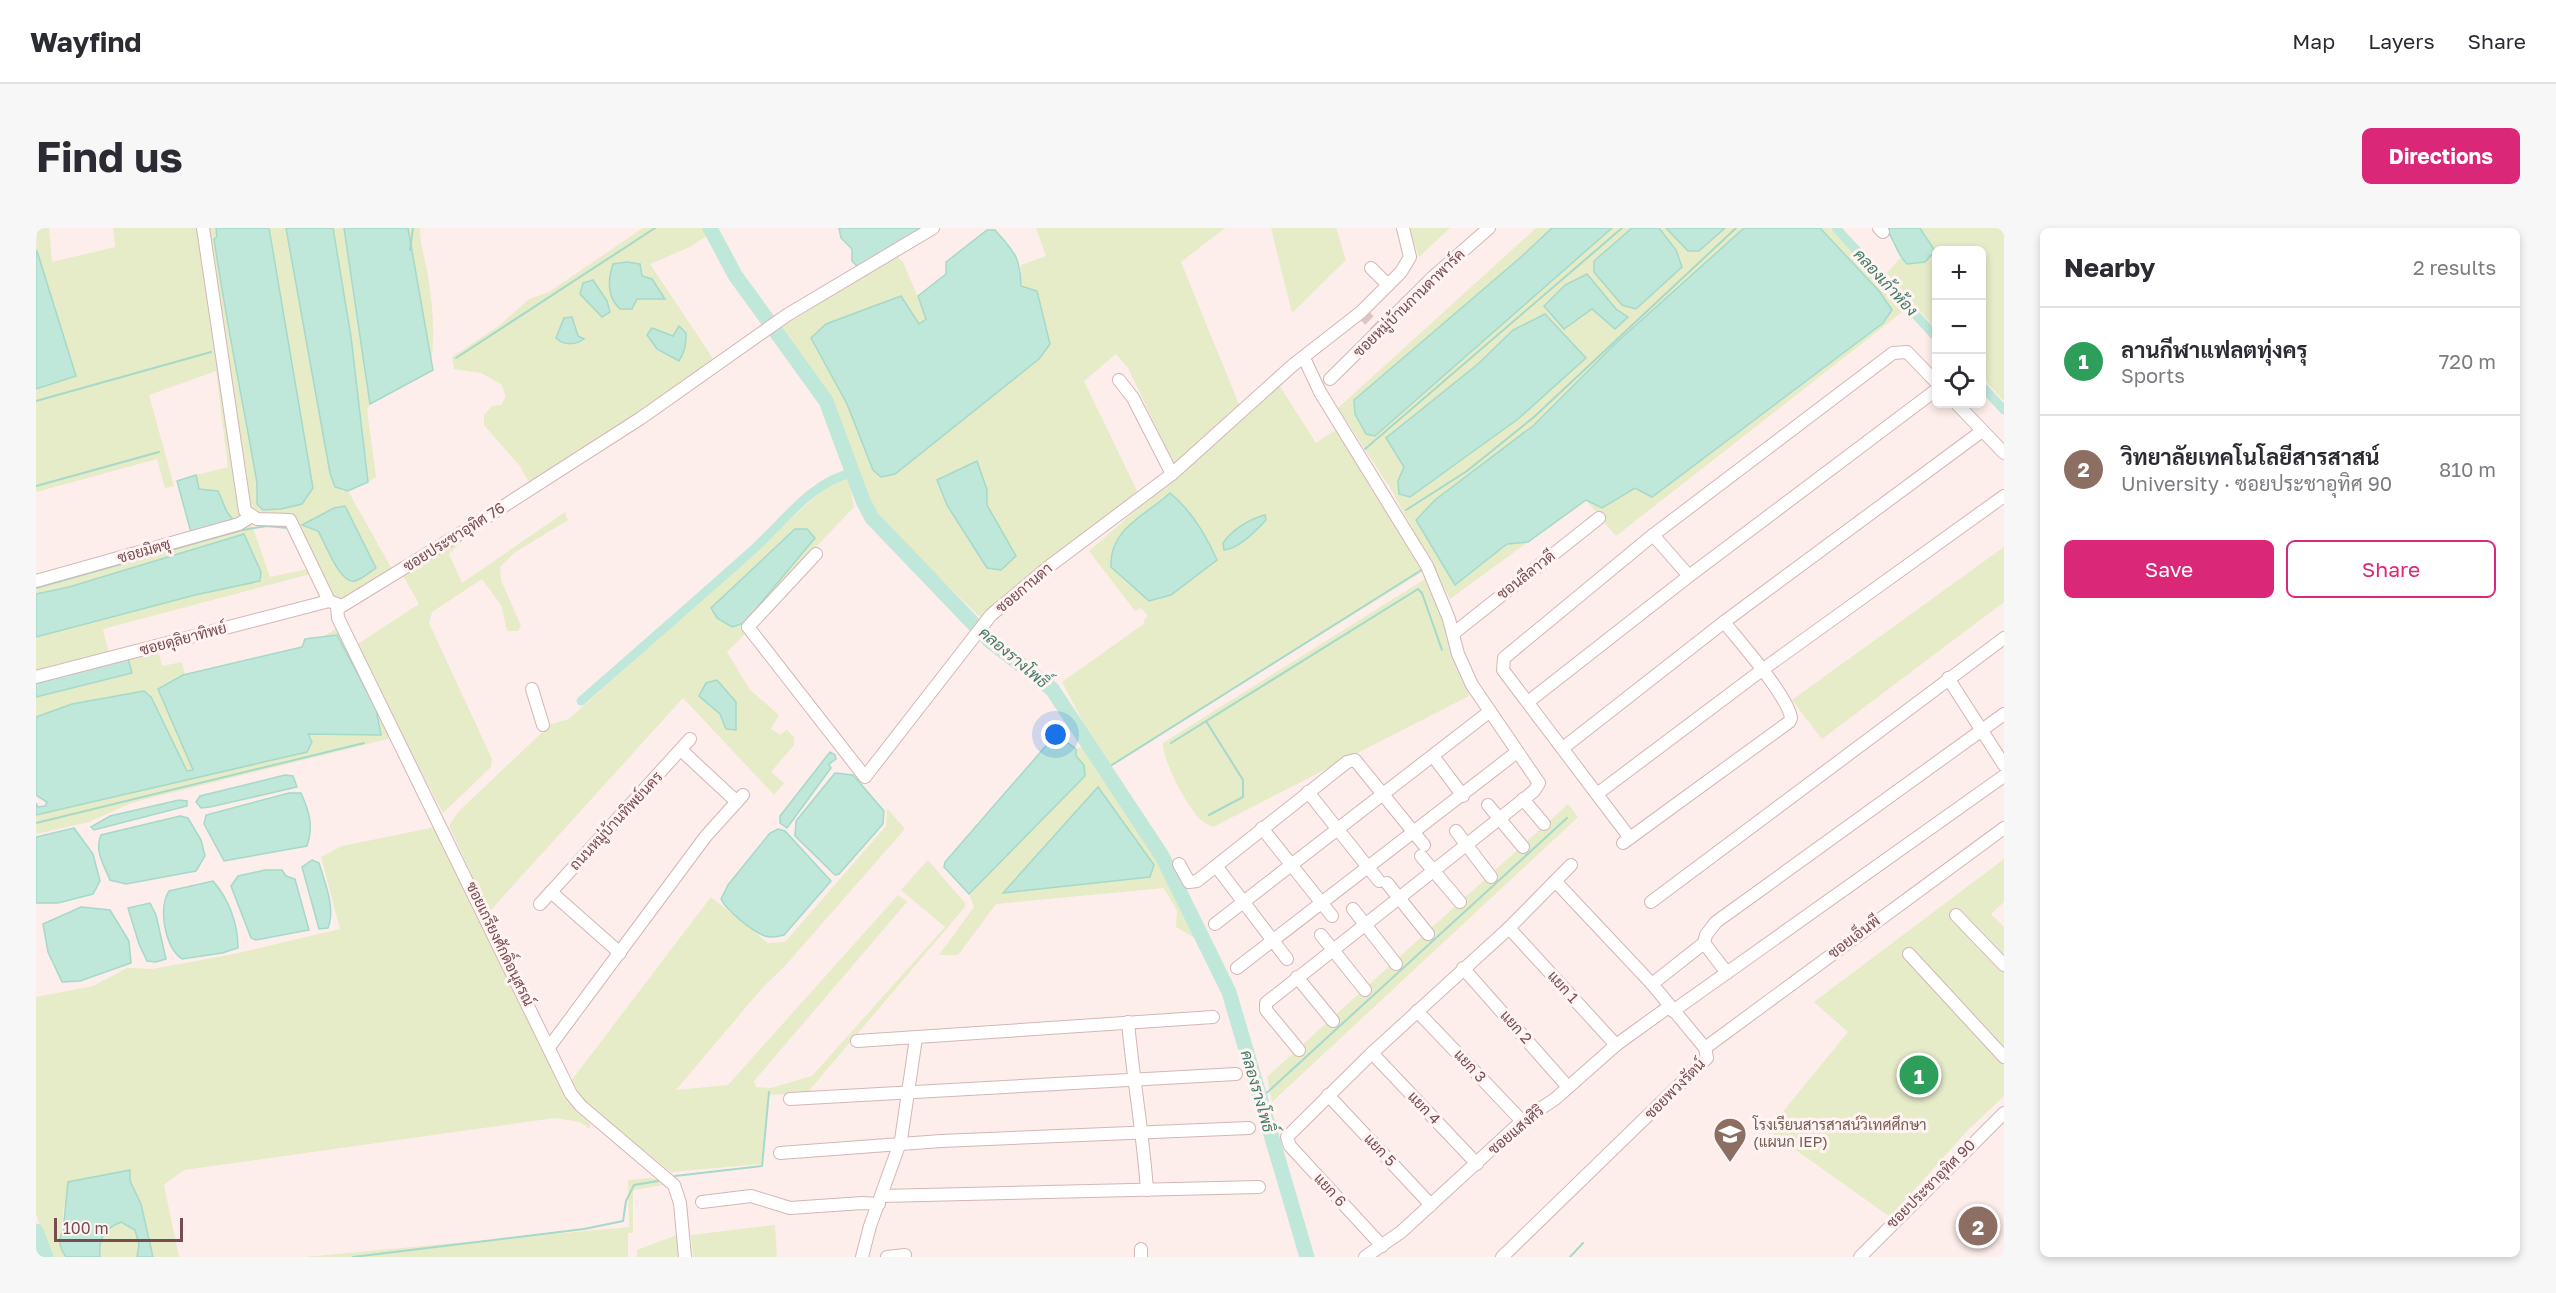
<!DOCTYPE html>
<html lang="en">
<head>
<meta charset="utf-8">
<style>
  :root { --surface:#fff; --page:#f7f7f7; --text:#2b2b33; --muted:#7c7c81; --line:#e1e1e2; --accent:#db2777 }
  body { margin:0; font-family:"Golos Text",Sarabun,sans-serif; background:var(--page); color:var(--text) }
  .controls { position:absolute; right:18px; top:18px; display:grid; overflow:hidden; border-radius:9px; box-shadow:0 3px 9px #0003 }
  .controls button { width:54px; height:54px; display:grid; place-items:center; padding:0; border:0; border-bottom:2px solid var(--line); background:var(--surface); color:var(--text); font:30px sans-serif }
  .scale { position:absolute; left:18px; bottom:15px; width:129px; box-sizing:border-box; padding-left:6px; border:3px solid #784d52; border-top:0; font-size:16px; line-height:21px; white-space:nowrap; color:#784d52; -webkit-text-stroke:4px #fff4f2; paint-order:stroke }
  .you { position:absolute; left:1020px; top:507px; width:21px; height:21px; margin:-15px; border:4px solid #fff; border-radius:50%; background:#1a73e8; box-shadow:0 0 0 9px #1a73e833 }
  .badge { display:grid; place-items:center; width:39px; height:39px; border-radius:50%; background:var(--accent); color:#fff; font-size:20px; font-weight:700 }
  .pin { position:absolute; translate:-50% -50%; border:3px solid #fff; box-shadow:0 2px 6px #0006 }
  .list { margin:0; padding:0; list-style:none }
  h2 { display:flex; justify-content:space-between; align-items:center; height:78px; margin:0; padding:0 24px; font-size:26px }
  h2 small { font-size:20px; font-weight:400; color:var(--muted) }
  .list li { display:grid; grid-template-columns:39px 1fr auto; gap:18px; align-items:center; box-sizing:border-box; height:108px; padding:0 24px; border-top:2px solid var(--line) }
  .list b { display:block; font-size:22px; white-space:nowrap }
  .list p { margin:0; font-size:20px; white-space:nowrap; color:var(--muted) }
  .list em { font-size:20px; font-style:normal; color:var(--muted) }
  .actions { display:flex; gap:12px; padding:18px 24px }
  .actions a { flex:1; padding:14px 0; border:2px solid var(--accent); border-radius:9px; text-align:center; font-size:21px; color:var(--accent) }
  .actions .main { background:var(--accent); color:#fff }
  .icon { flex:none; width:33px; height:33px; fill:none; stroke:currentColor; stroke-width:2; stroke-linecap:round; stroke-linejoin:round }
  .map { position:relative; flex:none; width:1968px; height:1029px; overflow:hidden; border-radius:9px }
  header { display:flex; align-items:center; gap:36px; box-sizing:border-box; height:84px; padding:0 30px; background:var(--surface); border-bottom:2px solid var(--line) }
  header strong { font-size:28px }
  nav { display:flex; gap:33px; margin-inline-start:auto; font-size:21px }
  .intro { display:flex; align-items:center; justify-content:space-between; box-sizing:border-box; height:144px; padding:0 36px }
  h1 { margin:0; font-size:42px }
  .button { padding:15px 27px; border-radius:9px; background:var(--accent); color:#fff; font-size:21px; font-weight:700 }
  main { display:flex; gap:36px; padding:0 36px }
  aside { flex:1; background:var(--surface); border-radius:9px; box-shadow:0 3px 9px #0003 }
  .map>svg:first-child { display:block }
</style>
</head>
<body>
<header>
<strong>Wayfind</strong>
<nav><a>Map</a><a>Layers</a><a>Share</a></nav>
</header>
<div class="intro"><h1>Find us</h1><a class="button">Directions</a></div>
<main>
<div class="map">
<svg width="1968" height="1029" viewBox="0 0 1968 1029">
  <rect width="100%" height="100%" fill="#fdeeeb"/>
  <g fill="#e6ebc8" fill-rule="evenodd">
    <polygon points="1,0 13,0 16,34 79,19 77,0 164,0 182,142 208,288 199,294 191,284 182,263 163,261 160,247 192,239 180,143 113,167 138,258 129,260 121,231 0,264 0,161 39,149 0,24"/>
    <path d="M170,0H180L181,9L178,12C190,94 207,174 221,255V275L277,260L233,0H250L294,245L299,259L312,263L356,341L303,373L298,370L264,298L215,284ZM309,278L289,314L282,303L267,297Z"/>
    <polygon points="297,0 308,0 334,176 331,182 340,249 332,254 315,109"/>
    <path d="M372,0H384C384,20 391,35 393,55C397,81 399,108 395,134Z"/>
    <path d="M607,0H668L672,7L654,19L614,36L678,132L578,202L493,254L483,237L448,197V187L456,178L465,177L470,168L465,156L445,145L418,141L416,129L464,97L493,71L513,64ZM616,100L650,115L643,133L621,121Z"/>
    <polygon points="1000,0 1189,0 1145,34 1204,179 1138,236 1092,140 1080,126 1048,153 1103,267 946,391 841,289 794,172 742,101 861,28 867,34 891,91 883,96 826,84 790,96 811,176 837,242 985,59 985,37 1010,28"/>
    <polygon points="1235,0 1300,0 1310,32 1256,85"/>
    <polygon points="1372,0 1414,0 1383,29"/>
    <path d="M1500,0H1516L1485,29L1339,208L1576,0H1596L1558,33L1600,81L1615,66L1640,22L1623,0H1630L1652,23H1663L1689,0H1708L1580,115L1498,197L1399,272L1381,291L1419,357L1471,316L1492,314L1414,371L1356,263L1302,180ZM1551,46L1580,81L1579,100L1556,80ZM1509,86L1550,130L1362,253L1368,239L1351,210L1442,136L1477,102Z"/>
    <polygon points="1784,0 1794,0 1870,81 1580,308 1550,272 1566,280 1599,260 1844,64"/>
    <polygon points="1884,0 1968,0 1968,173 1946,149 1946,22 1900,22 1900,101 1851,45 1864,30 1871,36 1891,7"/>
    <path d="M1243,157L1280,215L1301,201L1386,344L1076,536L1067,532L1026,454L1109,395L1107,393L1112,388L1105,380L1099,383L1053,323ZM1134,266L1147,276L1173,313L1119,279Z"/>
    <polygon points="806,249 813,253 818,279 740,361 709,406 691,424 714,462 743,487 735,501 744,507 751,502 758,509 758,517 735,544 748,555 738,567 647,470 453,684 413,598 423,583 515,496 533,491 789,260"/>
    <polygon points="529,284 532,292 478,325 464,339 465,352 485,398 482,403 471,403 465,377 446,351 396,384 393,395 456,531 455,539 407,585 336,451 322,416 383,376 367,348 431,308 413,326 426,355"/>
    <polygon points="209,297 216,297 234,349 272,341 278,345 67,401 73,425 0,444 0,409 159,367 224,353 208,306 33,359 0,366 0,354"/>
    <polygon points="1968,319 1968,374 1786,511 1756,472"/>
    <path d="M1389,351L1412,395L1433,468L1177,599C1173,597 1168,595 1165,592C1151,579 1127,534 1127,515Z"/>
    <polygon points="302,399 354,506 352,511 95,575 53,594 0,606 0,587 271,524 271,506 345,506 340,481 301,407 287,409"/>
    <polygon points="122,423 126,438 146,434 149,447 122,461 158,542 152,543 108,463 37,476 0,489 0,469 95,445 92,430"/>
    <path d="M1046,519L1123,630L1162,712L1140,699L1141,683L1128,660L960,676L922,727H903L938,679L933,666L1049,548L1048,537L1039,528L1040,521ZM1096,608L1118,636L968,664Z"/>
    <polygon points="1532,576 1542,589 1236,874 1231,849"/>
    <polygon points="851,580 869,601 748,739 727,759 640,862 692,857 862,667 871,674 718,853 720,859 735,860 776,848 909,699 865,662 892,632 929,675 929,679 771,865 732,867 725,936 635,944 550,876 535,853 675,669 732,715 749,714 850,598"/>
    <polygon points="400,599 536,876 554,896 554,901 544,894 519,890 148,942 128,957 143,1029 117,1029 105,976 94,953 28,977 24,1019 30,1029 15,1029 0,986 0,769 57,758 91,740 116,741 198,726 304,701 285,629 306,618"/>
    <polygon points="1968,631 1968,674 1955,686 1968,699 1968,868 1931,903 1854,989 1732,902 1812,804 1778,774"/>
    <polygon points="614,950 627,953 627,957 597,962 597,1005 592,1005 592,1029 268,1029 593,999 592,952"/>
    <path d="M85,994L99,1002L103,1017L101,1029H64C62,1011 68,1001 85,994Z"/>
    <polygon points="739,997 741,1029 657,1029 655,1007"/>
    <polygon points="641,1007 644,1029 601,1029 601,1022"/>
  </g>
  <g fill="#bfe7da" stroke="#a5d9c9" stroke-width="1.5">
    <path d="M180,0H233L277,260L266,276L245,281L227,282L221,276V255C207,174 190,93 178,11L181,9Z"/>
    <polygon points="250,0 297,0 315,109 332,254 312,263 299,259 294,245"/>
    <polygon points="308,0 372,0 397,142 334,176"/>
    <polygon points="803,0 888,0 823,40 816,33 816,21 805,10"/>
    <polygon points="1516,0 1576,0 1339,208 1330,206 1319,186 1318,172 1485,29"/>
    <polygon points="1596,0 1623,0 1640,22 1646,39 1600,81 1586,77 1558,44 1558,33"/>
    <polygon points="1630,0 1689,0 1663,23 1652,23"/>
    <polygon points="1708,0 1784,0 1844,64 1856,82 1847,95 1616,269 1599,260 1566,280 1550,272 1492,314 1471,316 1419,357 1380,292 1399,272 1498,197 1580,115"/>
    <path d="M1849,0H1884L1899,23L1889,34L1871,36C1860,26 1859,11 1849,0Z"/>
    <path d="M951,2H959C979,25 984,28 985,58L1001,63L1014,116L1003,131L859,246L845,249L837,242L811,176L775,110L790,96L865,68L883,96L890,91L882,68L910,46V34Z"/>
    <polygon points="1,23 40,148 0,161 0,24"/>
    <path d="M591,34L604,36L606,48L616,51L629,71H601L596,81H584C571,69 572,51 577,36Z"/>
    <polygon points="1551,46 1580,81 1592,89 1579,101 1556,81 1528,101 1508,78 1529,57"/>
    <polygon points="557,52 571,73 574,84 566,89 544,66 547,55"/>
    <polygon points="1509,86 1550,130 1482,191 1374,269 1363,266 1362,253 1368,239 1350,210 1442,136 1477,102"/>
    <path d="M536,89L542,108L548,111C540,117 528,118 520,110L528,90Z"/>
    <path d="M643,98L650,105C650,117 649,123 643,133L621,121L611,107L616,100L637,108Z"/>
    <polygon points="941,233 951,262 951,277 980,328 965,342 951,340 911,277 901,252"/>
    <polygon points="160,247 163,261 182,263 191,284 199,294 158,306 154,301 141,253"/>
    <path d="M1134,265C1155,282 1170,307 1181,332L1135,367L1113,373L1075,339C1073,301 1109,288 1134,265Z"/>
    <path d="M309,278L340,340C334,344 326,351 319,353C304,357 289,314 282,303L266,297L298,280Z"/>
    <path d="M1229,287L1230,292C1220,303 1203,321 1188,322L1187,315C1196,302 1213,291 1229,287Z"/>
    <polygon points="759,301 771,301 779,310 708,395 696,399 681,390 675,380"/>
    <polygon points="208,306 225,344 224,353 159,367 0,409 0,366 33,359"/>
    <polygon points="301,407 340,481 345,507 272,506 276,514 271,524 0,587 0,575 2,579 9,578 11,574 0,567 0,489 36,476 108,463 115,469 151,543 157,542 122,461 147,447 266,419 269,411"/>
    <polygon points="92,430 96,445 0,469 0,454"/>
    <polygon points="681,452 700,474 700,502 690,501 684,486 663,468 670,455"/>
    <polygon points="1019,510 1026,518 1032,515 1040,521 1040,528 1048,537 1049,548 933,666 908,639 909,634 1015,512"/>
    <polygon points="794,524 799,527 800,531 793,536 795,540 751,600 744,595 744,588"/>
    <polygon points="799,545 817,547 848,583 847,596 803,646 799,647 759,608 760,593"/>
    <polygon points="249,547 257,548 261,559 174,579 165,580 160,574 164,568"/>
    <polygon points="1062,559 1118,637 1114,649 967,665"/>
    <path d="M253,565H265C273,583 278,598 271,618L188,633L168,596L170,587Z"/>
    <polygon points="143,572 151,573 151,578 58,602 55,599 74,588"/>
    <path d="M144,588L152,590L165,612L169,628L160,643L90,656L74,652C68,637 58,623 65,607Z"/>
    <polygon points="38,600 57,626 64,653 57,666 22,675 0,675 0,609"/>
    <path d="M742,601L749,603L795,653L748,707C741,709 735,710 729,708C717,704 690,682 685,671L692,657L734,605Z"/>
    <path d="M276,632L283,635C289,655 300,681 292,700L283,701L266,639Z"/>
    <polygon points="229,642 246,642 250,648 259,651 273,702 220,712 215,710 195,658 202,648"/>
    <path d="M177,653C193,671 202,696 202,720L186,725L146,731C129,719 122,681 133,663Z"/>
    <polygon points="114,675 120,687 130,731 120,734 111,733 103,716 92,680"/>
    <polygon points="45,679 74,682 93,713 95,735 44,753 26,754 12,724 7,696"/>
    <path d="M94,942V953L105,976L117,1029H101L103,1017L99,1002L85,994C68,1001 62,1011 64,1029H30C24,1020 21,1013 27,1003L32,954Z"/>
  </g>
  <g fill="none" stroke-linecap="round" stroke-linejoin="round">
    <g stroke="#a5d9c9" stroke-width="2">
      <polyline points="374,22 377,0"/>
      <polyline points="420,130 619,0"/>
      <polyline points="0,173 175,124"/>
      <polyline points="1329,221 1586,0"/>
      <polyline points="0,258 123,224"/>
      <polyline points="1370,282 1431,243 1498,189 1700,0"/>
      <polyline points="0,360 206,302 231,298 252,300"/>
      <polyline points="1170,493 1207,552 1207,569 1173,587"/>
      <polyline points="1135,515 1382,361 1386,365 1406,422"/>
      <polyline points="1068,542 1387,341"/>
      <polyline points="0,595 328,515"/>
      <polyline points="1224,871 1531,590"/>
      <polyline points="639,948 726,938 733,864"/>
      <polyline points="7,1029 10,1028"/>
      <polyline points="317,1029 548,1001 587,993 590,973 598,957 622,953"/>
      <polyline points="1534,1029 1547,1015"/>
    </g>
    <g stroke="#bfe7da" stroke-width="9">
      <polyline points="1800,0 1900,109"/>
      <polyline points="1946,158 1968,182"/>
      <path d="M545,473C603,422 662,371 720,319C749,292 777,253 816,245"/>
    </g>
    <g stroke="#bfe7da" stroke-width="15">
      <polyline points="674,0 699,47 790,173 827,273 836,290 954,413 1016,461 1126,628 1193,764 1271,1029"/>
      <polyline points="0,1003 10,1029"/>
    </g>
    <polyline stroke="#dcc6c5" stroke-width="12" stroke-dasharray="12 6" stroke-linecap="butt" points="1325,84 1344,103"/>
    <defs>
      <g id="minor">
        <polyline points="167,0 209,283 221,291 254,292 293,373 306,378 443,294 605,190 751,87 897,0"/>
        <polyline points="1843,0 1847,4"/>
        <polyline points="1335,40 1352,57"/>
        <polyline points="1294,151 1397,49 1453,0"/>
        <polyline points="1083,152 1097,170 1136,246"/>
        <polyline points="1921,176 1968,225"/>
        <polyline points="1617,307 1653,348"/>
        <polyline points="780,326 712,399 829,549 955,387 1015,337 1136,246 1257,137 1325,84 1365,44 1374,29 1367,0"/>
        <polyline points="0,353 203,296 214,289"/>
        <polyline points="301,377 302,390 535,866 545,878 638,957 644,975 649,1029"/>
        <polyline points="1418,405 1563,290"/>
        <polyline points="0,449 293,373"/>
        <polyline points="1912,450 1968,537"/>
        <polyline points="496,461 507,497"/>
        <polyline points="1492,474 1653,348 1900,162"/>
        <polyline points="1527,520 1688,394 1946,203"/>
        <polyline points="645,522 701,574"/>
        <polyline points="1397,528 1427,568"/>
        <polyline points="1272,564 1343,653"/>
        <polyline points="1561,566 1726,442 1968,268"/>
        <polyline points="1487,571 1508,596"/>
        <polyline points="1452,577 1487,619"/>
        <polyline points="1226,600 1296,688"/>
        <polyline points="1420,603 1455,649"/>
        <polyline points="1594,610 1467,442 1468,430 1617,307 1857,125 1871,124 1900,154"/>
        <path d="M1587,615L1753,494L1755,490C1752,468 1703,413 1688,394"/>
        <polyline points="1385,628 1424,674"/>
        <polyline points="1143,636 1153,654 1161,653 1311,534 1319,532 1388,617"/>
        <polyline points="1180,638 1251,731"/>
        <polyline points="1351,655 1392,706"/>
        <polyline points="515,664 584,725"/>
        <polyline points="1615,674 1968,410"/>
        <polyline points="504,676 654,511"/>
        <polyline points="1317,681 1360,736"/>
        <polyline points="1920,687 1968,737"/>
        <polyline points="1179,696 1453,484"/>
        <polyline points="1473,700 1580,817"/>
        <polyline points="1285,707 1329,762"/>
        <polyline points="1668,715 1670,707 1680,694 1968,486"/>
        <polyline points="1873,726 1968,829"/>
        <polyline points="1201,740 1481,524"/>
        <polyline points="1427,740 1532,859"/>
        <polyline points="1261,749 1297,793"/>
        <polyline points="1616,756 1668,715 1691,745"/>
        <polyline points="1381,783 1486,893"/>
        <polyline points="1637,783 1968,548"/>
        <path d="M1092,794C1097,850 1107,905 1111,962"/>
        <polyline points="821,813 1177,789"/>
        <polyline points="514,818 670,608 707,567"/>
        <polyline points="1669,820 1968,600"/>
        <polyline points="1263,822 1230,782 1230,775 1463,591 1498,563 1503,555 1436,457 1422,426 1413,391 1391,338 1284,164 1268,130"/>
        <polyline points="1336,825 1441,936"/>
        <polyline points="1292,867 1395,977"/>
        <polyline points="754,871 1200,846"/>
        <polyline points="744,925 905,913 1213,900"/>
        <polyline points="846,968 1223,959"/>
        <polyline points="666,974 715,968 754,980 826,975 843,976"/>
        <polyline points="1346,1018 1254,918 1251,909 1336,825 1473,700 1535,637"/>
        <polyline points="1105,1021 1105,1029"/>
        <polyline points="826,1029 834,998 865,912 880,810"/>
        <polyline points="851,1029 869,1027"/>
        <polyline points="1329,1029 1365,1004 1486,893 1519,871 1580,817 1634,778"/>
        <polyline points="1466,1029 1671,830 1669,820 1616,756 1520,654"/>
        <polyline points="1824,1029 1968,885"/>
      </g>
    </defs>
    <use href="#minor" stroke="#d4b6b6" stroke-width="14"/>
    <use href="#minor" stroke="#fff" stroke-width="12"/>
  </g>
  <defs>
    <symbol id="school-pin" viewBox="-11 -11 22 30"><path d="M0 17L-7.5 6A9.5 9.5 0 1 1 7.5 6Z" fill="#8d6e63" stroke="#fff4f2"/><path d="M0-5L7-2L0 1L-7-2ZM-4 1L0 2.5L4 1V4Q0 6-4 4Z" fill="#fff"/></symbol>
  </defs>
  <g fill-rule="evenodd">
    <use href="#school-pin" x="1675" y="887" width="38" height="52"/>
  </g>
  <g text-anchor="middle" stroke-width="6" stroke-linejoin="round" paint-order="stroke">
    <g font-size="15" fill="#784d52" stroke="#fff4f2">
      <text transform="translate(1373 75) rotate(-44)" y="5">ซอยหมู่บ้านกานดาพาร์ค</text>
      <text transform="translate(418 309) rotate(-32)" y="5">ซอยประชาอุทิศ 76</text>
      <text transform="translate(108 323) rotate(-16)" y="5">ซอยมิตซุ</text>
      <text transform="translate(1490 347) rotate(-38)" y="5">ซอนลีลาวดี</text>
      <text transform="translate(988 360) rotate(-40)" y="5">ซอยกานดา</text>
      <text transform="translate(147 411) rotate(-15)" y="5">ซอยดุลิยาทิพย์</text>
      <text transform="translate(580 593) rotate(-47)" y="5">ถนนหมู่บ้านทิพย์นคร</text>
      <text transform="translate(1818 709) rotate(-37)" y="5">ซอยเอ็นพี</text>
      <text transform="translate(464 716) rotate(64)" y="5">ซอยเกรียงศักดิ์อนุสรณ์</text>
      <text transform="translate(1527 759) rotate(48)" y="5">แยก 1</text>
      <text transform="translate(1480 799) rotate(48)" y="5">แยก 2</text>
      <text transform="translate(1434 838) rotate(47)" y="5">แยก 3</text>
      <text transform="translate(1639 861) rotate(-45)" y="5">ซอยพวงรัตน์</text>
      <text transform="translate(1388 880) rotate(46)" y="5">แยก 4</text>
      <text transform="translate(1480 902) rotate(-40)" y="5">ซอยแสงศิริ</text>
      <text transform="translate(1344 922) rotate(47)" y="5">แยก 5</text>
      <text transform="translate(1895 956) rotate(-45)" y="5">ซอยประชาอุทิศ 90</text>
      <text transform="translate(1294 962) rotate(48)" y="5">แยก 6</text>
    </g>
    <g font-size="15" fill="#785e54" stroke="#fff4f2" text-anchor="start">
      <text x="1717" y="902">โรงเรียนสารสาสน์วิเทศศึกษา<tspan x="1717" dy="17">(แผนก IEP)</tspan></text>
    </g>
    <g font-size="16" font-style="italic" fill="#407c6b" stroke="#fff4f2">
      <text transform="translate(1850 54) rotate(47)" y="6">คลองเก้าห้อง</text>
      <text transform="translate(978 429) rotate(40)" y="6">คลองรางโพธิ์</text>
      <text transform="translate(1222 863) rotate(74)" y="6">คลองรางโพธิ์</text>
    </g>
  </g>
</svg>
<div class="controls">
<button>+</button>
<button>−</button>
<button><svg class="icon" aria-label="locate" viewBox="0 0 24 24"><circle cx="12" cy="12" r="6"/><path d="M12 2v4M12 18v4M2 12h4M18 12h4"/></svg></button>
</div>
<div class="scale">100 m</div>
<div class="you"></div>
<div class="pin badge" style="left:1883px;top:847px;background:#2e9e5b">1</div>
<div class="pin badge" style="left:1942px;top:998px;background:#8d6e63">2</div>
</div>
<aside>
<h2>Nearby<small>2 results</small></h2>
<ul class="list">
<li><span class="badge" style="background:#2e9e5b">1</span><div><b>ลานกีฬาแฟลตทุ่งครุ</b><p>Sports</p></div><em>720 m</em></li>
<li><span class="badge" style="background:#8d6e63">2</span><div><b>วิทยาลัยเทคโนโลยีสารสาสน์</b><p>University · ซอยประชาอุทิศ 90</p></div><em>810 m</em></li>
</ul>
<div class="actions"><a class="main">Save</a><a>Share</a></div>
</aside>
</main>
</body>
</html>
